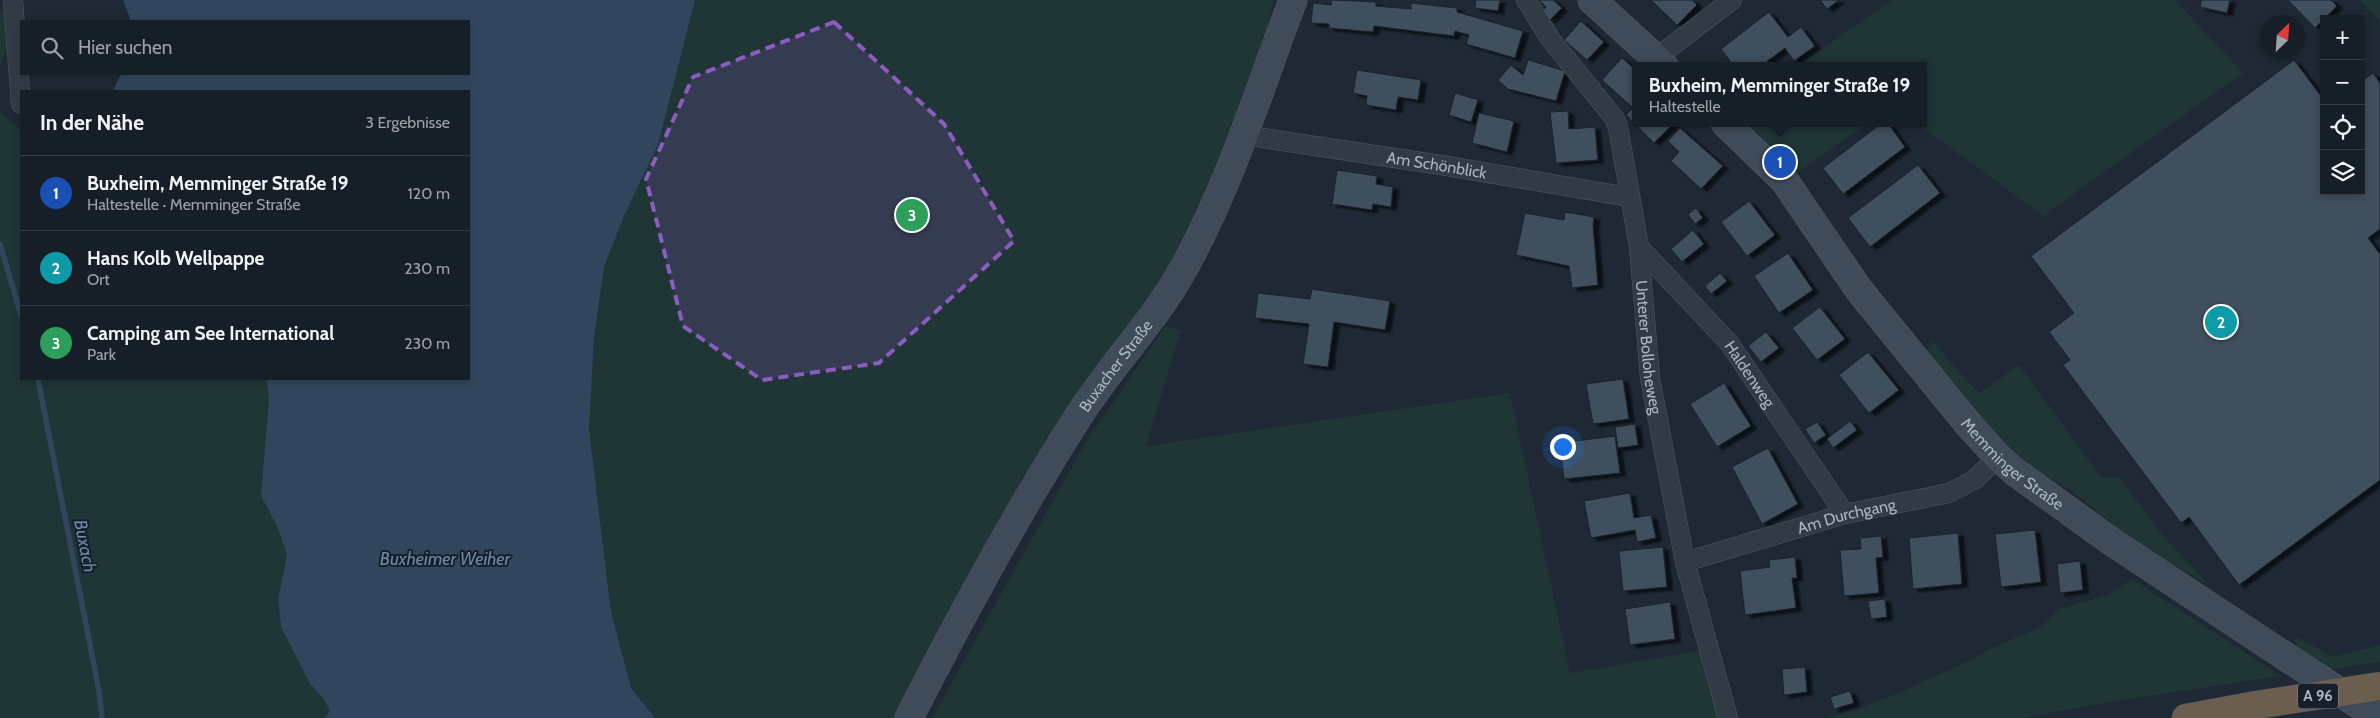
<!DOCTYPE html>
<html lang="de">
<head>
<meta charset="utf-8">
<style>
  :root { --surface:#161f28; --page:#1f2730; --text:#f1f3f6; --muted:#9ea2a8; --line:#353d45; --accent:#7ab4f9 }
  body { margin:0; font-family:Cabin,sans-serif; background:var(--page); color:var(--text) }
  .controls { position:absolute; right:15px; top:15px; display:grid; overflow:hidden; border-radius:0px; box-shadow:0 2px 8px #0003 }
  .controls button { width:45px; height:45px; display:grid; place-items:center; padding:0; border:0; border-bottom:1px solid var(--line); background:var(--surface); color:var(--text); font:25px sans-serif }
  .compass { position:absolute; left:2260px; top:15px; width:45px; height:45px; border-radius:50%; background:var(--surface); box-shadow:0 2px 8px #0003; rotate:25deg }
  .you { position:absolute; left:1562px; top:446px; width:18px; height:18px; margin:-12px; border:4px solid #fff; border-radius:50%; background:#1a73e8; box-shadow:0 0 0 8px #1a73e833 }
  .badge { display:grid; place-items:center; width:32px; height:32px; border-radius:50%; background:var(--accent); color:#fff; font-size:16px; font-weight:700 }
  .pin { position:absolute; translate:-50% -50%; border:2px solid #fff; box-shadow:0 1px 5px #0006 }
  .popup { position:absolute; left:1632px; top:62px; width:295px; height:65px; box-sizing:border-box; display:grid; place-content:center; border-radius:0px; background:var(--surface); filter:drop-shadow(0 1px 4px #0005); font-size:16px; white-space:nowrap; color:var(--muted) }
  .popup b { font-size:19px; color:var(--text) }
  .popup::after { content:''; position:absolute; left:50%; top:100%; margin-left:-10px; border:10px solid transparent; border-top-color:var(--surface) }
  .list { margin:0; padding:0; list-style:none }
  h2 { display:flex; justify-content:space-between; align-items:center; height:65px; margin:0; padding:0 20px; font-size:21px }
  h2 small { font-size:16px; font-weight:400; color:var(--muted) }
  .list li { display:grid; grid-template-columns:32px 1fr auto; gap:15px; align-items:center; box-sizing:border-box; height:75px; padding:0 20px; border-top:1px solid var(--line) }
  .list b { display:block; font-size:19px; white-space:nowrap }
  .list p { margin:0; font-size:16px; white-space:nowrap; color:var(--muted) }
  .list em { font-size:16px; font-style:normal; color:var(--muted) }
  .icon { flex:none; width:28px; height:28px; fill:none; stroke:currentColor; stroke-width:2; stroke-linecap:round; stroke-linejoin:round }
  .map { position:relative; flex:none; width:2380px; height:718px; overflow:hidden }
  .search { position:absolute; background:var(--surface); box-shadow:0 2px 8px #0003; left:20px; top:20px; width:450px; height:55px; display:flex; align-items:center; gap:12px; box-sizing:border-box; padding:0 18px; border-radius:0px; color:var(--muted); font-size:19px }
  .panel { position:absolute; background:var(--surface); box-shadow:0 2px 8px #0003; left:20px; top:90px; width:450px; height:290px; border-radius:0px }
  .map>svg:first-child { display:block }
</style>
</head>
<body>
<div class="map">
<svg width="2380" height="718" viewBox="0 0 2380 718">
  <defs>
    <filter id="shadow"><feDropShadow dx="5.5" dy="3" stdDeviation="1" flood-color="#0009"/></filter>
  </defs>
  <rect width="100%" height="100%" fill="#1e2935"/>
  <g fill="#203536">
    <polygon points="695,0 1274,0 1262,48 1239,117 1183,245 1146,305 1085,380 1068,408 894,718 655,718 631,688 611,612 589,429 594,338 604,267 624,216 658,145"/>
    <polygon points="1892,0 2175,0 2243,73 2043,216 1917,123 1924,123 1924,66 1798,66"/>
    <polygon points="2360,0 2380,0 2380,22"/>
    <polygon points="0,11 4,12 7,50 0,66"/>
    <polygon points="0,111 21,131 21,379 266,379 269,397 261,496 276,524 287,554 278,599 281,627 310,684 324,699 330,711 325,718 0,718"/>
    <polygon points="1748,123 1868,123 1797,173"/>
    <polygon points="1165,326 1181,330 1146,446 1510,393 1570,673 1700,651 1720,718 932,718 1084,445"/>
    <polygon points="1933,341 1967,381 1979,393 2019,365 2101,477 2119,477 2164,537 2210,586 2142,547 2074,493 2036,471 2010,451 1927,359 1928,347"/>
    <polygon points="2132,579 2281,676 2116,701 2023,718 1828,718 1856,710 1901,692 1973,659 1985,651 2043,626 2058,609 2106,596"/>
    <polygon points="2296,636 2332,657 2380,645 2380,662 2327,670 2303,654 2294,641"/>
  </g>
  <polygon fill="#31465d" points="123,0 695,0 658,145 624,216 604,267 594,338 589,429 611,612 631,688 655,718 325,718 330,711 324,699 310,684 281,627 278,599 287,554 276,524 261,496 269,397 266,379 469,379 469,91 113,91 121,74 469,74 469,21 131,21"/>
  <g fill="none" stroke-linecap="round" stroke-linejoin="round">
    <g stroke="#31465d" stroke-width="5.5">
      <polyline points="0,244 21,315"/>
      <polyline points="38,379 99,691 102,718"/>
    </g>
  </g>
  <g fill="#414f5d" stroke="#19222c" filter="url(#shadow)">
    <polygon points="1332,0 1376,2 1376,6 1411,9 1411,3 1457,8 1457,12 1523,31 1515,58 1466,44 1469,35 1455,31 1454,36 1374,26 1373,32 1329,28 1329,24 1311,23 1313,3 1331,5"/>
    <polygon points="1476,0 1500,0 1498,11 1475,8"/>
    <polygon points="1539,0 1553,0 1562,8 1550,20 1541,12 1546,7"/>
    <polygon points="1651,0 1692,0 1697,5 1677,25"/>
    <polygon points="1820,0 1839,0 1827,9"/>
    <polygon points="2202,0 2230,0 2227,13 2200,7"/>
    <polygon points="2288,0 2331,0 2337,6 2315,28"/>
    <polygon points="1769,12 1788,37 1801,27 1815,46 1794,61 1785,48 1761,66 1734,66 1721,49"/>
    <polygon points="1581,21 1604,42 1587,60 1564,40"/>
    <polygon points="1622,58 1636,70 1636,123 1674,123 1654,143 1626,115 1633,108 1602,80"/>
    <polygon points="1528,60 1565,71 1556,101 1508,89 1498,80 1511,65 1523,75"/>
    <polygon points="2294,60 2324,100 2324,191 2361,191 2361,82 2373,73 2380,83 2380,229 2368,238 2380,254 2380,480 2239,585 2189,517 2181,523 2063,365 2070,360 2049,332 2074,313 2031,256"/>
    <polygon points="1357,70 1421,80 1418,100 1398,97 1396,110 1366,105 1367,96 1353,93"/>
    <polygon points="1455,93 1478,100 1471,122 1449,115"/>
    <polygon points="1568,111 1569,129 1595,127 1598,160 1556,163 1550,112"/>
    <polygon points="1479,113 1514,121 1507,152 1472,143"/>
    <polygon points="1882,123 1888,123 1905,147 1843,194 1823,168"/>
    <polygon points="1680,128 1723,166 1701,189 1671,161 1679,152 1668,141"/>
    <polygon points="1918,165 1940,193 1870,247 1848,218"/>
    <polygon points="1337,170 1377,176 1376,184 1393,187 1391,207 1373,204 1372,210 1332,204"/>
    <polygon points="1749,201 1775,235 1747,256 1721,222"/>
    <polygon points="1696,208 1703,218 1695,224 1688,214"/>
    <polygon points="1565,212 1594,217 1593,225 1598,285 1572,288 1569,266 1516,255 1525,213 1564,220"/>
    <polygon points="1693,230 1704,244 1682,262 1671,249"/>
    <polygon points="1788,253 1813,290 1779,313 1754,276"/>
    <polygon points="1720,273 1727,281 1711,294 1705,286"/>
    <polygon points="1312,289 1390,301 1385,330 1334,322 1328,367 1303,364 1309,324 1255,318 1258,293 1310,299"/>
    <polygon points="1820,307 1845,339 1817,360 1792,328"/>
    <polygon points="1766,332 1779,348 1761,362 1748,346"/>
    <polygon points="1868,352 1899,390 1869,413 1839,375"/>
    <polygon points="1623,379 1629,419 1593,424 1586,384"/>
    <polygon points="1724,383 1751,426 1717,447 1690,404"/>
    <polygon points="1850,421 1857,430 1833,448 1827,439"/>
    <polygon points="1817,422 1826,435 1814,443 1805,429"/>
    <polygon points="1635,424 1638,445 1618,448 1615,427"/>
    <polygon points="1615,436 1620,473 1564,479 1560,443"/>
    <polygon points="1768,448 1798,504 1762,524 1732,467"/>
    <polygon points="1630,493 1634,518 1651,515 1656,538 1637,542 1635,530 1591,538 1584,501"/>
    <polygon points="2035,530 2041,582 2001,587 1995,534"/>
    <polygon points="1958,533 1962,584 1913,589 1909,538"/>
    <polygon points="1881,536 1883,557 1876,558 1879,593 1844,596 1840,550 1861,549 1860,538"/>
    <polygon points="1663,547 1667,587 1623,591 1619,551"/>
    <polygon points="1795,557 1797,578 1792,578 1796,608 1745,615 1740,571 1770,567 1769,560"/>
    <polygon points="2080,561 2083,590 2060,593 2057,564"/>
    <polygon points="1885,599 1887,617 1871,619 1868,601"/>
    <polygon points="1670,602 1675,639 1630,645 1625,609"/>
    <polygon points="1805,667 1807,692 1784,695 1782,669"/>
    <polygon points="1850,691 1854,703 1834,709 1830,697"/>
  </g>
  <g fill="none" stroke-linecap="round" stroke-linejoin="round">
    <defs>
      <g id="street">
        <polyline points="13,0 21,104"/>
        <path id="s1" d="M1526,0L1551,40L1615,119L1618,127L1639,247L1650,378L1685,562L1728,718"/>
        <polyline points="1656,58 1732,0"/>
        <path id="s2" d="M1243,135L1441,165L1629,197"/>
        <path id="s3" d="M1639,247L1729,343L1845,514"/>
        <path id="s4" d="M1685,562L1845,514L1949,493L1974,480L1998,457"/>
      </g>
      <g id="secondary">
        <polyline points="1592,0 1664,66"/>
        <path id="s5" d="M1725,123L1784,180L1859,290L1968,424L1998,457L2015,472L2115,544L2379,718"/>
        <path id="s6" d="M909,718C961,616 1016,514 1078,417C1111,365 1155,321 1185,266C1231,182 1259,90 1293,0"/>
      </g>
      <polyline id="highway" points="2186,718 2256,705"/>
    </defs>
    <use href="#street" stroke="#4f5964" stroke-width="20"/>
    <use href="#secondary" stroke="#4f5964" stroke-width="29"/>
    <use href="#highway" stroke="#3c4650" stroke-width="29"/>
    <use href="#street" stroke="#313b46" stroke-width="19"/>
    <use href="#secondary" stroke="#3f4b59" stroke-width="28"/>
    <use href="#highway" stroke="#6c5e4e" stroke-width="28"/>
    <defs>
      <polyline id="highway-bridge" points="2256,705 2380,686"/>
    </defs>
    <use href="#highway-bridge" stroke="#3c4650" stroke-width="29" stroke-linecap="butt"/>
    <use href="#highway-bridge" stroke="#6c5e4e" stroke-width="28"/>
  </g>
  <path fill="#8c5cc0" fill-opacity="0.2" stroke="#8c5cc0" stroke-width="4" stroke-dasharray="10 6" stroke-linejoin="round" d="M834,22L944,124L1014,241L879,363L762,380L683,326L646,179L693,77Z"/>
  <g text-anchor="middle" stroke-width="4" stroke-linejoin="round" paint-order="stroke">
    <rect fill="#17202a" stroke="#7f8995" stroke-width="1" x="2298" y="683.5" width="40" height="25" rx="4"/>
    <g font-size="15" font-weight="bold" fill="#abb6c3">
      <text x="2318" y="701">A 96</text>
    </g>
    <g font-size="16" fill="#abb6c3" stroke="#17202a">
      <text dy="6" stroke="none"><textPath href="#s2" startOffset="196">Am Schönblick</textPath></text>
      <text dy="6" stroke="none"><textPath href="#s1" startOffset="380">Unterer Bolloheweg</textPath></text>
      <text dy="6" stroke="none"><textPath href="#s6" startOffset="409">Buxacher Straße</textPath></text>
      <text dy="6" stroke="none"><textPath href="#s3" startOffset="169">Haldenweg</textPath></text>
      <text dy="6" stroke="none"><textPath href="#s5" startOffset="448">Memminger Straße</textPath></text>
      <text dy="6" stroke="none"><textPath href="#s4" startOffset="168">Am Durchgang</textPath></text>
    </g>
    <g font-size="18" font-style="italic" fill="#6b89a8" stroke="#17202a">
      <text transform="translate(85 546) rotate(79)" y="6">Buxach</text>
      <text x="445" y="565">Buxheimer Weiher</text>
    </g>
  </g>
</svg>
<div class="controls">
<button>+</button>
<button>−</button>
<button><svg class="icon" aria-label="locate" viewBox="0 0 24 24"><circle cx="12" cy="12" r="6"/><path d="M12 2v4M12 18v4M2 12h4M18 12h4"/></svg></button>
<button><svg class="icon" aria-label="layers" viewBox="0 0 24 24"><path d="M12 4l9 5-9 5-9-5zM3 14l9 5 9-5"/></svg></button>
</div>
<svg class="compass" viewBox="-18 -18 36 36"><path d="M0-13l5 13h-10z" fill="#e53935"/><path d="M0 13l5-13h-10z" fill="#9ea2a8"/></svg>
<div class="you"></div>
<div class="pin badge" style="left:1780px;top:162px;background:#1a4fb4">1</div>
<div class="popup"><b>Buxheim, Memminger Straße 19</b>Haltestelle</div>
<div class="pin badge" style="left:2221px;top:322px;background:#0f9aa8">2</div>
<div class="pin badge" style="left:912px;top:215px;background:#2e9e5b">3</div>
<div class="search"><svg class="icon" aria-label="search" viewBox="0 0 24 24"><circle cx="10" cy="10" r="6"/><path d="M15 15l6 6"/></svg>Hier suchen</div>
<section class="panel">
<h2>In der Nähe<small>3 Ergebnisse</small></h2>
<ul class="list">
<li><span class="badge" style="background:#1a4fb4">1</span><div><b>Buxheim, Memminger Straße 19</b><p>Haltestelle · Memminger Straße</p></div><em>120 m</em></li>
<li><span class="badge" style="background:#0f9aa8">2</span><div><b>Hans Kolb Wellpappe</b><p>Ort</p></div><em>230 m</em></li>
<li><span class="badge" style="background:#2e9e5b">3</span><div><b>Camping am See International</b><p>Park</p></div><em>230 m</em></li>
</ul>
</section>
</div>
</body>
</html>
